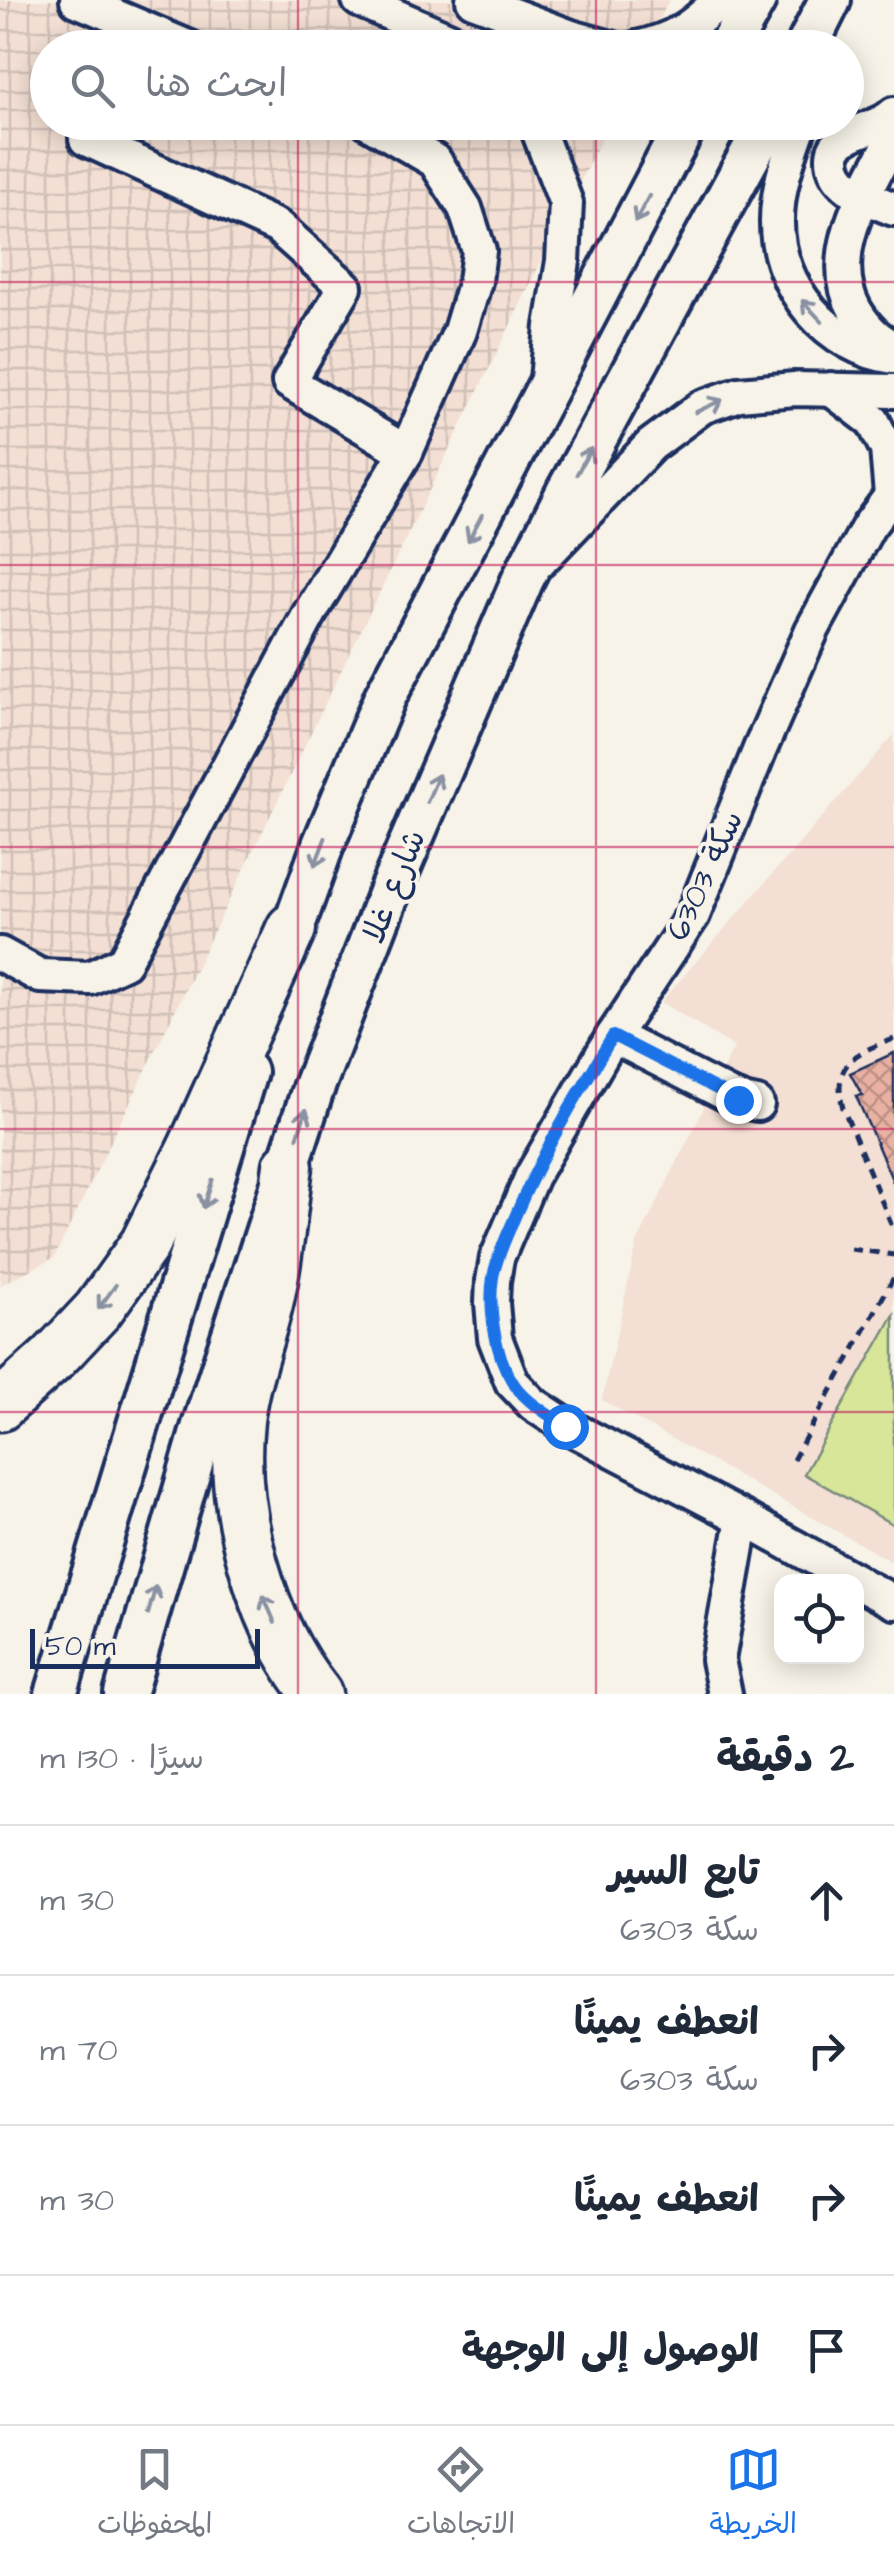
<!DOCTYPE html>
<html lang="ar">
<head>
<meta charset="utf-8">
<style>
  :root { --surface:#fff; --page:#f2f2f3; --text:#1f2937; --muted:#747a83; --line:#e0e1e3; --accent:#1a73e8 }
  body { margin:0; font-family:"Architects Daughter","Playpen Sans Arabic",sans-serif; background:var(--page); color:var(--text); direction:rtl }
  .controls { position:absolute; right:30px; bottom:30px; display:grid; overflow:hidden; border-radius:20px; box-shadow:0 5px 25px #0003 }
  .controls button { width:90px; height:90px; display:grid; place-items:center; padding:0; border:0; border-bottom:2px solid var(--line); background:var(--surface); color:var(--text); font:50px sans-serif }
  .scale { position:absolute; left:30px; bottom:25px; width:230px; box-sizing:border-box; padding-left:10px; border:5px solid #1b2f5e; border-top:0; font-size:28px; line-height:35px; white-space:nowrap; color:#1b2f5e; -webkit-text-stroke:8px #f7f3e8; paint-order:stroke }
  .stop { position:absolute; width:30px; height:30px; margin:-22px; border:8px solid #1a73e8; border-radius:50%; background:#fff }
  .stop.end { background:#1a73e8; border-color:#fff; box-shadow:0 2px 10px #0008 }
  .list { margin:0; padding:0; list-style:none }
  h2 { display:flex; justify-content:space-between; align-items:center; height:130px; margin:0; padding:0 40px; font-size:42px }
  h2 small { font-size:32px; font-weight:400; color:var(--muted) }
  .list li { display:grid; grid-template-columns:65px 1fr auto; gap:30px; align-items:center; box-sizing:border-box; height:150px; padding:0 40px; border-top:2px solid var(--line) }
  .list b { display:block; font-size:38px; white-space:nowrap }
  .list p { margin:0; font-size:32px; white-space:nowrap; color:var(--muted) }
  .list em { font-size:32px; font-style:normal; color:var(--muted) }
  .icon { flex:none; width:55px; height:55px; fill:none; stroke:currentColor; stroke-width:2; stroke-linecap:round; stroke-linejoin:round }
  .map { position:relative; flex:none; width:894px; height:1694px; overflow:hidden; direction:ltr }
  .search { position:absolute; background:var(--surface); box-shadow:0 5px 25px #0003; left:30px; right:30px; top:30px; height:110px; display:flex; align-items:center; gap:25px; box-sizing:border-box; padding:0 35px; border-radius:55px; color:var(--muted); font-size:38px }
  .sheet { height:730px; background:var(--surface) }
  nav { display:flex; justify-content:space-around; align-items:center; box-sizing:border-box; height:140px; border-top:2px solid var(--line); background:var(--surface); font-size:28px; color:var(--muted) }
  nav a { display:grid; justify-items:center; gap:5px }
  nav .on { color:var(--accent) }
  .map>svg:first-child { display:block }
</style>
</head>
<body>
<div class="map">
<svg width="894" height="1694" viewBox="0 0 894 1694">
  <defs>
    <pattern id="industrial-grid" width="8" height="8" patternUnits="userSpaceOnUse" patternTransform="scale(2.5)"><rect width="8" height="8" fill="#f3dfd3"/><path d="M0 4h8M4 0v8" fill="none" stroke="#d0c0b8"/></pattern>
    <pattern id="building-cross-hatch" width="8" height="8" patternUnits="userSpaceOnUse" patternTransform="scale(2.5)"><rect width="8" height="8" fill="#e9b1a1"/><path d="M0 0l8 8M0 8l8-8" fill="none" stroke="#bc9086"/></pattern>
  </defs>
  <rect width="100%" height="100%" fill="#f7f3e8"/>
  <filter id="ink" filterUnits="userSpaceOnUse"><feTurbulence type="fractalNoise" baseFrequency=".01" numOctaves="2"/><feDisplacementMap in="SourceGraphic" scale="20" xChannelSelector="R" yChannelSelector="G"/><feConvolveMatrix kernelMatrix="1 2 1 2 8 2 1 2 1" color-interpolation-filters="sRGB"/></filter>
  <g filter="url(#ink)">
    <polygon fill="#f3dfd3" points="894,735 894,1563 602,1400 637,1243 734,1047 661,1002"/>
    <polygon fill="url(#industrial-grid)" points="0,0 669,0 646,47 48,48 48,122 609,123 54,1258 0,1285"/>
    <polygon fill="#d7e699" stroke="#798a7c" stroke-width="2.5" points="894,1315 894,1525 804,1474"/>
    <polygon fill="url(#building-cross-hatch)" stroke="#1b2f5e" stroke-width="2.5" points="894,1053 894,1184 856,1096 862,1095 850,1073"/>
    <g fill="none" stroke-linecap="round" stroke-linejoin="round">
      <defs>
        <g id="minor">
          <polyline points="77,0 190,48"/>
          <polyline points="359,0 455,42 461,48"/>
          <polyline points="473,0 571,37 611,48"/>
          <path d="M637,48C676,39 692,27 720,0"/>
          <path d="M894,114C881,128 861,127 845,138C838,143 833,148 833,157C832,188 870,199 894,209"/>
          <polyline points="533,122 538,130 566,203 563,261 552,326 547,380"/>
          <path d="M801,122C790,154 777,186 777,221C776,287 829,349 894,357"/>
          <path d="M894,136C869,187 823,253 855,310C865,327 877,340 894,347"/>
          <polyline points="86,139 278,227 345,287 289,382 406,452"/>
          <polyline points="831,389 873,421 887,449 891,495"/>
          <polyline points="540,561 651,445 702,407 739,394 795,389 894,391"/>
          <polyline points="0,954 40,976 90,978 124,962 311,611 406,452 460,331 475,281 479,251 465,208 435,161 368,122"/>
          <polyline points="613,1036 738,1100 757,1104"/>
          <polyline points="856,1581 743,1518 565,1425 533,1404 512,1382 495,1338 492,1303 493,1281 497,1258 532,1176 613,1036 693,915 760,749 812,630 868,527 894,492"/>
          <polyline points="856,1582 894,1602"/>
          <polyline points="725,1694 718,1660 743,1518"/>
        </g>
        <g id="major">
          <polyline points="728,48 755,0"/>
          <polyline points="806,48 830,0"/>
          <polyline points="282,959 323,845 385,697 687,122"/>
          <polyline points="56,1694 246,1072"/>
          <polyline points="125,1694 202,1429 288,1166 313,1089 390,890 523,579 567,492 768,122"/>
        </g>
        <g id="highway">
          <path d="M288,1166C282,1209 279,1253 270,1295C261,1337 244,1377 239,1421C229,1510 261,1624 317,1694"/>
          <polyline points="0,1406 53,1358 98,1310 145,1244 192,1149 291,929"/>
        </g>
      </defs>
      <use href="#minor" stroke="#1b2f5e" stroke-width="40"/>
      <use href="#major" stroke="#1b2f5e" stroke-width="48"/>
      <use href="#highway" stroke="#1b2f5e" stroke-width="55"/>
      <g stroke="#1b2f5e" stroke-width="5" stroke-dasharray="10 8" stroke-linecap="butt">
        <path d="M894,1039C857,1052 831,1062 843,1108L894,1231"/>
        <polyline points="851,1249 894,1255"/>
        <polyline points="793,1460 894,1277"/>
      </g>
      <use href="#minor" stroke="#f7f3e8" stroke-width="32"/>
      <use href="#major" stroke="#f7f3e8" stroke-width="40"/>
      <use href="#highway" stroke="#f7f3e8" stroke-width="48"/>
    </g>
    <defs><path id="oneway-shaft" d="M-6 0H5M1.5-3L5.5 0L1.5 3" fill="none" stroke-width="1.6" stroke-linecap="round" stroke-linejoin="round" transform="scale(2.5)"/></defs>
    <g stroke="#8991a3">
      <use href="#oneway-shaft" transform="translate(642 209) rotate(118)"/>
      <use href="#oneway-shaft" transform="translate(812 311) rotate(-133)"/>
      <use href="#oneway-shaft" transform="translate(709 406) rotate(-25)"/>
      <use href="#oneway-shaft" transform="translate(584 461) rotate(-61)"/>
      <use href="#oneway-shaft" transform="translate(475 528) rotate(118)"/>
      <use href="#oneway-shaft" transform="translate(433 788) rotate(-67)"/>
      <use href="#oneway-shaft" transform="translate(320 852) rotate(111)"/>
      <use href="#oneway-shaft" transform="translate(302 1123) rotate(-72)"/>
      <use href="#oneway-shaft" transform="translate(208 1194) rotate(108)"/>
      <use href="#oneway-shaft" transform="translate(107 1297) rotate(126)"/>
      <use href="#oneway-shaft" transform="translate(152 1600) rotate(-74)"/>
      <use href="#oneway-shaft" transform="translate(269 1609) rotate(-113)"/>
    </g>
  </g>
  <g fill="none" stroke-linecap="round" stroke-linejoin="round" filter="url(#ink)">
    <path stroke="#1a73e8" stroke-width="12" d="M565,1426C547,1413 524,1401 512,1381C495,1354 488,1308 493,1277C497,1256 506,1238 514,1219C541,1154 577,1095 613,1036L738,1100"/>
  </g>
  <path fill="none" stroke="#c2185b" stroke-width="2.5" stroke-opacity="0.55" d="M298,0V48M596,0V48M298,122V1694M596,122V1694M0,282H894M0,565H894M0,847H894M0,1129H894M0,1412H894"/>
  <g text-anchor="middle" stroke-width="8" stroke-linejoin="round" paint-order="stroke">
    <g font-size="32" fill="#1b2f5e" stroke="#f7f3e8">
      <text transform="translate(704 875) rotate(-65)" y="11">سكة 6303</text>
      <text transform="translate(393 886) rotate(-68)" y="11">شارع غلا</text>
    </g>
  </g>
</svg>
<div class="controls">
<button><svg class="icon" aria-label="locate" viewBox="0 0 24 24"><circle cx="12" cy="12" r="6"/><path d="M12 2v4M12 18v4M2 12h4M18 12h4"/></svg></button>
</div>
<div class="scale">50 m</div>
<div class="stop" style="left:565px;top:1426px"></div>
<div class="stop end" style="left:738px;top:1100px"></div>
<div class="search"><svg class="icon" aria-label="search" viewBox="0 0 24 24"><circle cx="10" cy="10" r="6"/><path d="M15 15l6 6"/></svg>ابحث هنا</div>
</div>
<section class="sheet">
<h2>2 دقيقة<small>سيرًا · 130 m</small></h2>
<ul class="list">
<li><svg class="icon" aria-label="ahead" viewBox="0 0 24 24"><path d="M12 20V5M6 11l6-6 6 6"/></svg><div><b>تابع السير</b><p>سكة 6303</p></div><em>30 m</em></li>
<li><svg class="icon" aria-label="right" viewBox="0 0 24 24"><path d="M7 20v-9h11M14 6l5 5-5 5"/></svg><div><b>انعطف يمينًا</b><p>سكة 6303</p></div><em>70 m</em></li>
<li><svg class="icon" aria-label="right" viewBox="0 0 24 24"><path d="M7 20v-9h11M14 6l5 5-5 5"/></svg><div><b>انعطف يمينًا</b></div><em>30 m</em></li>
<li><svg class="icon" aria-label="arrive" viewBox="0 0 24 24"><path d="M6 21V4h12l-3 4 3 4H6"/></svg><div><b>الوصول إلى الوجهة</b></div></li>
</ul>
</section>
<nav>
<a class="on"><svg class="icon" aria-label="map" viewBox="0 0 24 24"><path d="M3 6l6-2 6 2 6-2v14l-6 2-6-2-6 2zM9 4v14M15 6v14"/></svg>الخريطة</a>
<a><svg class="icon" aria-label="directions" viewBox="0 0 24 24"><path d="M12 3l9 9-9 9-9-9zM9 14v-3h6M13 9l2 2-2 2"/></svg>الاتجاهات</a>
<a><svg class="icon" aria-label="saved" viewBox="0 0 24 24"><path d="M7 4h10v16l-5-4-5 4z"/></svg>المحفوظات</a>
</nav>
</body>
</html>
